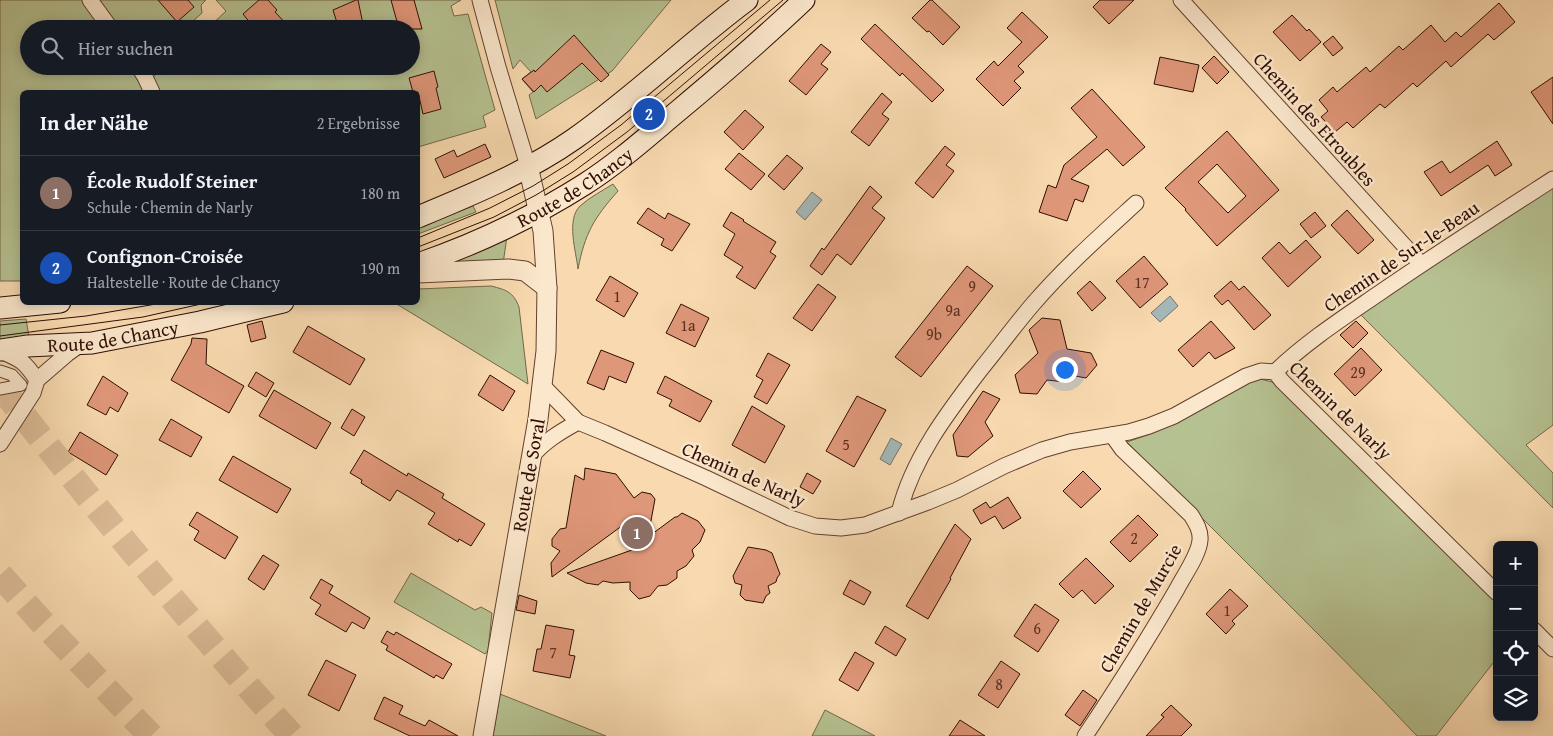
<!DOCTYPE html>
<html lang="de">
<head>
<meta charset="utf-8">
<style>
  :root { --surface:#171b24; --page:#20242c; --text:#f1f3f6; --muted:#9ea1a6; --line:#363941; --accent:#2563eb }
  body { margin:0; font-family:"Gentium Book Plus",serif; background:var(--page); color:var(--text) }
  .controls { position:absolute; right:15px; bottom:15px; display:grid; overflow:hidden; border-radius:8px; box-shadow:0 2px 12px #0003 }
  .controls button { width:45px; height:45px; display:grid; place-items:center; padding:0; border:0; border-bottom:1px solid var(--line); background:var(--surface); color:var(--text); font:25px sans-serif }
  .you { position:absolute; left:1064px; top:369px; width:18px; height:18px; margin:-12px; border:4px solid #fff; border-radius:50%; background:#1a73e8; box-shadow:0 0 0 8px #1a73e833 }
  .badge { display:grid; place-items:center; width:32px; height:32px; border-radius:50%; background:var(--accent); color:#fff; font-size:16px; font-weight:700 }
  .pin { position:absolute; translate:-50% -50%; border:2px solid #fff; box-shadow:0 1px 5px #0006 }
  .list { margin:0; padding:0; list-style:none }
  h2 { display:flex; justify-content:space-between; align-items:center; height:65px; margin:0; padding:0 20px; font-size:21px }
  h2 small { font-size:16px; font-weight:400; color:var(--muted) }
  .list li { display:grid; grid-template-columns:32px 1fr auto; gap:15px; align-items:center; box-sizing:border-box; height:75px; padding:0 20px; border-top:1px solid var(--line) }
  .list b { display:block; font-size:19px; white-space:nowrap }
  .list p { margin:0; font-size:16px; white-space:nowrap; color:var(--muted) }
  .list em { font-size:16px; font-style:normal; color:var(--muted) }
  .icon { flex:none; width:28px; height:28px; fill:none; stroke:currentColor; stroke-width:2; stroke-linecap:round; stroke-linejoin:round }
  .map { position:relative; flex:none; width:1553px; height:736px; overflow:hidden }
  .search { position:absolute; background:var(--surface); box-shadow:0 2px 12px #0003; left:20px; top:20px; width:400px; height:55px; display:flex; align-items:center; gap:12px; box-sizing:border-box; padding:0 18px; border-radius:28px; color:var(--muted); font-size:19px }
  .panel { position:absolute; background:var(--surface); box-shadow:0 2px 12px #0003; left:20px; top:90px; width:400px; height:215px; border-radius:8px }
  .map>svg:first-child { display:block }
</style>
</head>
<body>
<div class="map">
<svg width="1553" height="736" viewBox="0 0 1553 736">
  <rect width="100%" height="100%" fill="#f9dab0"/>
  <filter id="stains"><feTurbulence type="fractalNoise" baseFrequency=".004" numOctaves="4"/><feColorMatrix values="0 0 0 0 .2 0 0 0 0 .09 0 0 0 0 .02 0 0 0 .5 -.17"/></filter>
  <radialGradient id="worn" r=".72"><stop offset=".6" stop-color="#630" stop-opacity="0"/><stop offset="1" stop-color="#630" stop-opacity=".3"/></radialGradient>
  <g fill="#b6c191" stroke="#72674a">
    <polygon points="0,0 82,0 103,29 29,29 29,66 130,66 144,92 22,92 22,281 0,281"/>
    <polygon points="97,0 206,0 201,5 202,13 184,29 118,29"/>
    <polygon points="216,0 461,0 451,6 454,16 468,14 495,110 483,116 486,127 418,147 418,92 158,92 153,77 165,66 411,66 411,29 207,29 226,11"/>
    <polygon points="495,0 671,0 612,71 536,119 529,95 533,92 522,79 531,72 520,60 513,69"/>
    <polygon points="1553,179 1553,425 1526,445 1553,473 1553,508 1355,309"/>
    <path d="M613,184L618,191C594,218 585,233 578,269C576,251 566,220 580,206C590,197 602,191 613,184Z"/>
    <polygon points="473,206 476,212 418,234 418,227"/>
    <polygon points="507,236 503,264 447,265"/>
    <path d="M491,286C507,290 513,292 519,307L528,384L395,303L418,302V289Z"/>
    <polygon points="26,319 29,337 0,340 0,321"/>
    <path d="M1260,379L1277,383L1497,602V658L1436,736H1417C1323,636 1223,541 1127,442L1153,433L1248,383Z"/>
    <polygon points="411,573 475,610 481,607 492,613 488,650 485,654 394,602"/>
    <polygon points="500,694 606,736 493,736"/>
    <polygon points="825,710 875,736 812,736"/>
  </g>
  <g fill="#a4b7b7" stroke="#75736f">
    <polygon points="812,192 822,200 805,220 796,212"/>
    <polygon points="1170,296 1178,306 1160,322 1151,313"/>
    <polygon points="891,438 902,444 890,465 880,459"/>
  </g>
  <g fill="#df9779" stroke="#2f0d02" fill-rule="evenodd">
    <polygon points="158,0 188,0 194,7 177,22"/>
    <polygon points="259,0 268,0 277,10 275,12 291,29 255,29 243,14"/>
    <polygon points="356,0 358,0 364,29 339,29 333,10"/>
    <polygon points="391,0 414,0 422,29 399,29"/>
    <polygon points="930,0 932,0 960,27 943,45 929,31 927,32 912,18"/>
    <polygon points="1100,0 1134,0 1109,24 1093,7"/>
    <polygon points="1499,3 1515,22 1494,40 1488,34 1451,67 1446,61 1417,87 1413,83 1385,108 1380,104 1353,128 1347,122 1335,132 1321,117 1328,111 1319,100 1333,87 1337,92 1366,67 1370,72 1399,46 1403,50 1431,25 1445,42 1456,32 1461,37"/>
    <polygon points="1022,12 1048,37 1018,66 1024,72 1014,81 1021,88 1003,106 976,79 994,61 998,66 1022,42 1007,28"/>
    <polygon points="1292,15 1307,31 1309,29 1321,42 1300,61 1273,32"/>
    <polygon points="875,24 944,90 932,102 902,73 900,76 861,39"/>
    <polygon points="574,35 609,75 601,82 582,63 547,92 541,85 534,92 522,79 534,70 535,72"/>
    <polygon points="1333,36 1343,48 1333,56 1323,44"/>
    <polygon points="821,44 831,52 821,64 828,69 806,95 789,81"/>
    <polygon points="1214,56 1229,72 1217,84 1202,68"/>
    <polygon points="1160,57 1199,65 1193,92 1154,84"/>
    <polygon points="434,71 438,87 436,88 441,109 423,114 418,92 413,92 409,78"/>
    <polygon points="1553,77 1553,124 1531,92"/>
    <polygon points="1092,89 1145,147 1123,166 1107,149 1071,179 1089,186 1083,202 1075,199 1067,221 1039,212 1048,185 1056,188 1064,165 1097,137 1071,108"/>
    <polygon points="882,93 892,102 882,114 889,119 869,146 851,132"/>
    <polygon points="745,110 764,127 743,150 724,132"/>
    <path d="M1227,131L1279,190L1217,246L1185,210L1186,209L1165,188ZM1217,164L1246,196L1228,213L1198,182Z"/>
    <polygon points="1497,141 1512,165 1495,176 1488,165 1441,196 1424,172 1442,161 1450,173"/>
    <polygon points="485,144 491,157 444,178 435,159 454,150 457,157"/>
    <polygon points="945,146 955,154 946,165 954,171 933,198 915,183"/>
    <polygon points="739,153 765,174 751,190 725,169"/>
    <polygon points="787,155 803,168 784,190 768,176"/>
    <polygon points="870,186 882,197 872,208 885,218 851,265 837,254 822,275 810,266 822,248 824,250"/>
    <polygon points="648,208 665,219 668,213 690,224 672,251 661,245 664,239 637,223"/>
    <polygon points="1347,210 1374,240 1358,254 1331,225"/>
    <polygon points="731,212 744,220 743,221 776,242 770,252 776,256 755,289 736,277 743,267 724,255 735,234 723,226"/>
    <polygon points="1315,212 1326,226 1311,238 1300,224"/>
    <polygon points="1306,240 1321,257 1288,287 1262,258 1279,242 1290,254"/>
    <polygon points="1144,256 1168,284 1140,308 1116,281"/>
    <polygon points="967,266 993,286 921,377 895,357"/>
    <polygon points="610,276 638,293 624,317 596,300"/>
    <polygon points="1090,281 1106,298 1092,311 1077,293"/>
    <polygon points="1231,281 1239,290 1244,286 1271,315 1254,330 1228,300 1222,305 1214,296"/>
    <polygon points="818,284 836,297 812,331 793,318"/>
    <polygon points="681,304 709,318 695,347 666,333"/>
    <polygon points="1042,318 1060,320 1067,349 1091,353 1097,365 1086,378 1070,375 1065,382 1047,380 1037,394 1020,393 1015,375 1038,353 1029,330"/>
    <polygon points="262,321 266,338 251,342 247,325"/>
    <polygon points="1211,321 1235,348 1215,359 1209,352 1193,367 1178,350"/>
    <polygon points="1356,321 1368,333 1353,348 1340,335"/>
    <polygon points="308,326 365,359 350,385 293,352"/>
    <polygon points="192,338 207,339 206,364 244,386 229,413 171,380 191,344"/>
    <polygon points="1361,348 1382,370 1355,396 1334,374"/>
    <polygon points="601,350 634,363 626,383 609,376 604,390 587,383"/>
    <polygon points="768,353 790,365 767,404 754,397 763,380 756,376"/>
    <polygon points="256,372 274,383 266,397 248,386"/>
    <polygon points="490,375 515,391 503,411 478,395"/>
    <polygon points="103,376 128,393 118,412 110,407 106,415 87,405"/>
    <polygon points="665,376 712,401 700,422 669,406 672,400 657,393"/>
    <polygon points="274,390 331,423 316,449 259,416"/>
    <polygon points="983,391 1000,399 985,422 993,436 968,457 957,456 953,435"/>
    <polygon points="857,396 886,410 854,467 826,451"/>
    <polygon points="752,406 785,426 765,463 732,445"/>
    <polygon points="352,409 365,417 354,436 341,428"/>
    <polygon points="171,419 202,437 191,457 159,440"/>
    <polygon points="80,432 118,455 106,475 68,452"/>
    <polygon points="364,450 407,476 408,473 444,494 442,498 485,524 471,546 459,539 458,542 428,524 435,513 409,497 397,490 390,501 361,483 362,480 350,473"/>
    <polygon points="233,456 291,489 277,513 219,480"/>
    <polygon points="585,468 616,474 634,498 642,492 651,494 655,499 648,537 675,517 677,517 682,513 698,521 705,530 700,542 692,550 694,556 686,566 677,571 677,578 667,585 658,586 650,596 639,599 630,590 630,582 613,583 603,581 598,585 586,583 567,573 646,545 630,520 552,577 551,563 560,551 552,546 552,539 560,529 566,528 575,475 584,480"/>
    <polygon points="1083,471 1101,489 1081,508 1063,491"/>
    <polygon points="807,473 821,481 813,494 800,487"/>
    <polygon points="1008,497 1021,518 1003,529 995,516 981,524 973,510 986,502 990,508"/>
    <polygon points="197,512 238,537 225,559 194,540 199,531 189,525"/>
    <polygon points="1138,515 1158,535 1130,562 1110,542"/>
    <polygon points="955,524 971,539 950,578 951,579 928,619 906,606"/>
    <polygon points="748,547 766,550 772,553 780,574 777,578 776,582 768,586 770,593 766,596 763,603 745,600 740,595 742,585 735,583 733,576"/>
    <polygon points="263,555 279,565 264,590 248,579"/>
    <polygon points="1086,558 1114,586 1095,604 1082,590 1073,598 1059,584"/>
    <polygon points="321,579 333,586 329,593 370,618 364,629 352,622 346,632 315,614 321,605 310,598"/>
    <polygon points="850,580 871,592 864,605 843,594"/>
    <polygon points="1230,589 1248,606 1232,621 1235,624 1226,634 1206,614"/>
    <polygon points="519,595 537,601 535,614 516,610"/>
    <polygon points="1035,604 1059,620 1038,652 1014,636"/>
    <polygon points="546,625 574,630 569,655 575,656 570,678 533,671 537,649 541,649"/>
    <polygon points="885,626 906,639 896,656 875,643"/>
    <polygon points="387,631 394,635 396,632 452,664 443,679 436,675 434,678 386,650 388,646 381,642"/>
    <polygon points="855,652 874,663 858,691 839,680"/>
    <polygon points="326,660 356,675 339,711 308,695"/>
    <polygon points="1001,661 1020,674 998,708 978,695"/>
    <polygon points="1083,690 1097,700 1080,726 1065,715"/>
    <polygon points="384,697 403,706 399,714 425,726 429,720 458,736 410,736 374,719"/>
    <polygon points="1171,705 1192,725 1181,736 1146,736 1164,717 1161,715"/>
    <polygon points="960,720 985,736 949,736"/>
  </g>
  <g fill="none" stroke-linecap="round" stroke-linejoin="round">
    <g stroke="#dbbb96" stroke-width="26" stroke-dasharray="26 13" stroke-linecap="butt">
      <path d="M0,386C94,506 190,623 292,736"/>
      <polyline points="0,575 40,620 151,736"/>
    </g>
    <defs>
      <g id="pedestrian">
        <polyline points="0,371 12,375 21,385"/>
        <polyline points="0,389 21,385"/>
      </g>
      <g id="minor">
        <polyline points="90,0 111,29"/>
        <polyline points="480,0 498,67 528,166"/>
        <polyline points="1181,0 1421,264"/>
        <polyline points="138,66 145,77 152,92"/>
        <path d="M0,351C22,360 24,361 37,380"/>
        <path d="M1275,372C1306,342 1343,318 1378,294C1436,254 1494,217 1553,179"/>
        <polyline points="543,386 578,422 605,433 706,478 790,518 815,526 841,528 865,525 928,502 957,490 1004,466 1042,450 1070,442 1129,432 1149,426 1174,416 1246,376 1261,371 1275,372 1282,381 1497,593"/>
        <polyline points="0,444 33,393 37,380 67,354 81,344"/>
        <path d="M532,456C545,441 560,432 578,422"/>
        <path d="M899,513C912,459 948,412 981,369C999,347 1015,325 1033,304C1065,267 1101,235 1136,203"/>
        <polyline points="1534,630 1553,649"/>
        <path d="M1085,736C1117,688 1148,639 1177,589C1184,575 1199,555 1200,540C1201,531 1196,523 1191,515L1122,449L1112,435"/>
      </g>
      <g id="tertiary">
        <polyline points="418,273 508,269 525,271 547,288"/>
        <polyline points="483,736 538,419 546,351 547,288 543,231 528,166"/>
      </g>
      <g id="secondary">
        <path d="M418,217C471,195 527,172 574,139C635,96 688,44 747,0"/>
        <path id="s1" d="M418,264C476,244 533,217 585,184C618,163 648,136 678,111C721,75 763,39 804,0"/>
        <polyline points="0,308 60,302"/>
        <path id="s2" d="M0,350L28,346L92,343L200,322L283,302"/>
      </g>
    </defs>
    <use href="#pedestrian" stroke="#62402e" stroke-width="13"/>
    <use href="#minor" stroke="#62402e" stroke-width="17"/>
    <use href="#tertiary" stroke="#62402e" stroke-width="21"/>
    <use href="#secondary" stroke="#2f0d02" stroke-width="23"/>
    <use href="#pedestrian" stroke="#fbe7cc" stroke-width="11"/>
    <use href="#minor" stroke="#fbe7cc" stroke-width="15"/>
    <use href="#tertiary" stroke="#fbe7cc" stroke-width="19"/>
    <use href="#secondary" stroke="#fbe7cc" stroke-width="21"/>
    <g stroke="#2f0d02" stroke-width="1">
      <polyline points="418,238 490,208 533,186 568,164 621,125 770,0"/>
      <polyline points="418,247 494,217 536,195 573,172 627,132 783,0"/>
      <polyline points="0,325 86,316 168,302"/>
      <polyline points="0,336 143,317 210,302"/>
    </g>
  </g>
  <g text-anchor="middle" stroke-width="5" stroke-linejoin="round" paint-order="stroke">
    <g font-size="16" fill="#5b3020">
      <text x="1142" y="288">17</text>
      <text x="972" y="292">9</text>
      <text x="617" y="302">1</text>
      <text x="953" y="316">9a</text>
      <text x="688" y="331">1a</text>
      <text x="934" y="340">9b</text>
      <text x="1358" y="378">29</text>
      <text x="846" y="450">5</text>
      <text x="1134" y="544">2</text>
      <text x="1227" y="616">1</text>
      <text x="1037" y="634">6</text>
      <text x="553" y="658">7</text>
      <text x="999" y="690">8</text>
    </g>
    <g font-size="19" fill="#2f0d02" stroke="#fbe7cc">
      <text transform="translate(1315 119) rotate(48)" y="7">Chemin des Etroubles</text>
      <text dy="7" stroke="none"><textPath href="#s1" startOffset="175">Route de Chancy</textPath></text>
      <text transform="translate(1401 256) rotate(-34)" y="7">Chemin de Sur-le-Beau</text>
      <text dy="7" stroke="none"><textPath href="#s2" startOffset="114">Route de Chancy</textPath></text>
      <text transform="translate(1341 410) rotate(44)" y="7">Chemin de Narly</text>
      <text transform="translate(744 474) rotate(24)" y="7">Chemin de Narly</text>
      <text transform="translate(528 475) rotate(-80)" y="7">Route de Soral</text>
      <text transform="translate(1140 608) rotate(-60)" y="7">Chemin de Murcie</text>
    </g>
  </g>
  <rect width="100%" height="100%" filter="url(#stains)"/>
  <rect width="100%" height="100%" fill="url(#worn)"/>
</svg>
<div class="controls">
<button>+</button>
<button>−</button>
<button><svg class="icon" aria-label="locate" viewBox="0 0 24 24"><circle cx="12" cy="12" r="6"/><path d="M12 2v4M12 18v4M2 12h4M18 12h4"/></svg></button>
<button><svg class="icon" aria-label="layers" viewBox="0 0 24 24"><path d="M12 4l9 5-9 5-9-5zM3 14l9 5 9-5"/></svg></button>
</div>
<div class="you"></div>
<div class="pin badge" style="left:637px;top:533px;background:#8d6e63">1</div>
<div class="pin badge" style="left:649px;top:114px;background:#1a4fb4">2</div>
<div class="search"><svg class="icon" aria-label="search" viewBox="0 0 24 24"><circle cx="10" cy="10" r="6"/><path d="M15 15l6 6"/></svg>Hier suchen</div>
<section class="panel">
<h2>In der Nähe<small>2 Ergebnisse</small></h2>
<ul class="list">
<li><span class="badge" style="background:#8d6e63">1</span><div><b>École Rudolf Steiner</b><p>Schule · Chemin de Narly</p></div><em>180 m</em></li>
<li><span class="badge" style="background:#1a4fb4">2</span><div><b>Confignon-Croisée</b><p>Haltestelle · Route de Chancy</p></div><em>190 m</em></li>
</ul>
</section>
</div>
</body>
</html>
